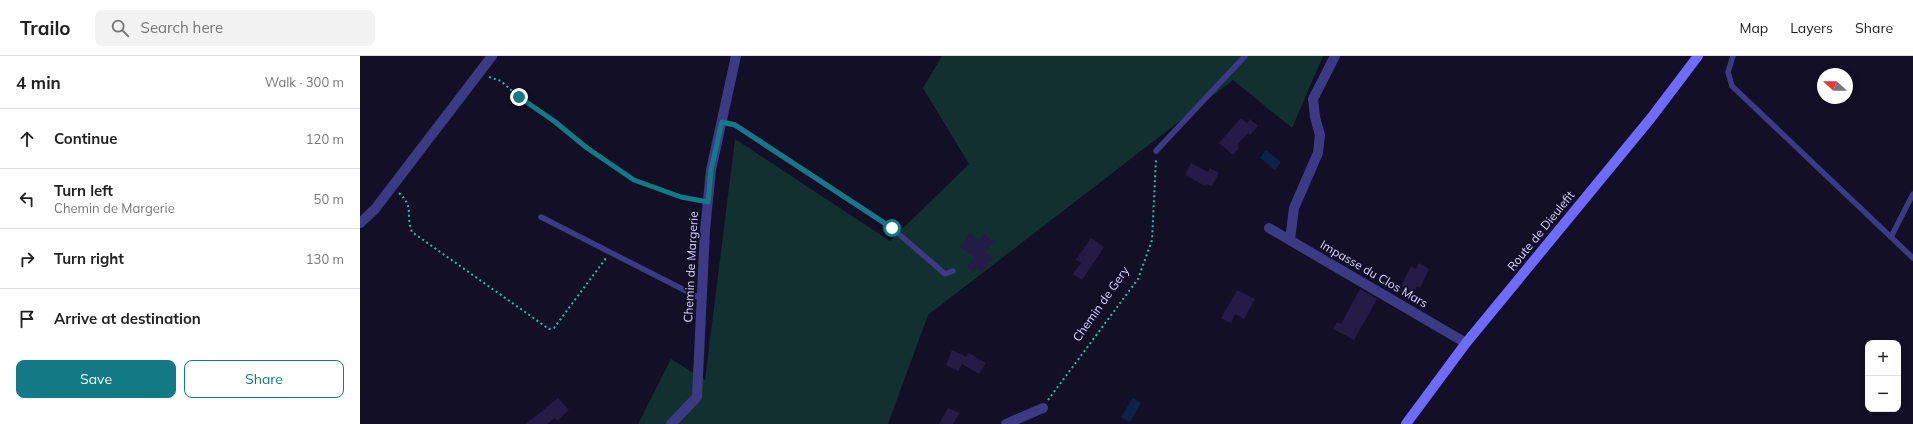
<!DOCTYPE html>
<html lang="en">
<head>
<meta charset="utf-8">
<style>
  :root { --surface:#fff; --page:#f2f2f2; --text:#222; --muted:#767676; --line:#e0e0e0; --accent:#137a85 }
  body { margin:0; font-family:Mulish,sans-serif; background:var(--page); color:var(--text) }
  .controls { position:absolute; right:12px; bottom:12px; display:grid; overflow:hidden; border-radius:8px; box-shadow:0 2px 6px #0003 }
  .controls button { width:36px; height:36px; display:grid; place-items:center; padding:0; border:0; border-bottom:1px solid var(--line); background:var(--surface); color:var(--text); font:20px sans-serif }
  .compass { position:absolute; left:1457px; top:12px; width:36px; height:36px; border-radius:50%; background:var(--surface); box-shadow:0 2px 6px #0003; rotate:291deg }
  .stop { position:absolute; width:12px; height:12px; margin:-9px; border:3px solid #137a85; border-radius:50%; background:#fff }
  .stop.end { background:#137a85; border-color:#fff; box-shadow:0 1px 4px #0008 }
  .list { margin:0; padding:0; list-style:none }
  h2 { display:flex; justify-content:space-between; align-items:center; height:52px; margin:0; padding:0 16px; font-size:17px }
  h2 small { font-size:13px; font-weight:400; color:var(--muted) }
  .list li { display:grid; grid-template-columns:26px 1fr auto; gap:12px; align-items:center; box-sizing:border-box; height:60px; padding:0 16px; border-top:1px solid var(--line) }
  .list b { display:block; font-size:15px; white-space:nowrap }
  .list p { margin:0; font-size:13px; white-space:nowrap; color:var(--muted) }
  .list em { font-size:13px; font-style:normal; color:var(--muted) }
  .actions { display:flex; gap:8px; padding:12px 16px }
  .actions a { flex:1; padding:9px 0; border:1px solid var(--accent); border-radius:8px; text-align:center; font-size:14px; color:var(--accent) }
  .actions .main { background:var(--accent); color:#fff }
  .icon { flex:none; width:22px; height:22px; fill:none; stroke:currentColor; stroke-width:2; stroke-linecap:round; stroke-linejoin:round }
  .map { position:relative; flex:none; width:1553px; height:368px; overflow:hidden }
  header { display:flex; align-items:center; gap:24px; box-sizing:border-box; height:56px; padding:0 20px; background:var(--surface); border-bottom:1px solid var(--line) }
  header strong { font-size:19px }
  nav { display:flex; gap:22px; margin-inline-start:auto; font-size:14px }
  .search { width:280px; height:36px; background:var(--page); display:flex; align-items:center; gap:10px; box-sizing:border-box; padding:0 14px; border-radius:8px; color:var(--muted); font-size:15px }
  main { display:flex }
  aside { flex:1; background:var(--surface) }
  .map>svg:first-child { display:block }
</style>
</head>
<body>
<header>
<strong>Trailo</strong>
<div class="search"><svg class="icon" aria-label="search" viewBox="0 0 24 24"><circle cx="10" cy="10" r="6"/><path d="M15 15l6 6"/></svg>Search here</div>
<nav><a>Map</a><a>Layers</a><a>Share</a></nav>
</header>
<main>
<aside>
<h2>4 min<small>Walk · 300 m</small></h2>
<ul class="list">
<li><svg class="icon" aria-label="ahead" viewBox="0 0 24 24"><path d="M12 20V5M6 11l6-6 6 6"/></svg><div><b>Continue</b></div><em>120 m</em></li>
<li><svg class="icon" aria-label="left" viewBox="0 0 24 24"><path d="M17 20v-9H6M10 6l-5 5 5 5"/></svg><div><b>Turn left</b><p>Chemin de Margerie</p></div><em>50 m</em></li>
<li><svg class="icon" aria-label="right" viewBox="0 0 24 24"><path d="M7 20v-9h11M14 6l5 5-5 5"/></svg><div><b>Turn right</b></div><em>130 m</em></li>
<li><svg class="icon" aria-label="arrive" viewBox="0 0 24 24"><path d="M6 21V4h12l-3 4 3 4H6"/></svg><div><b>Arrive at destination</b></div></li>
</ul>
<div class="actions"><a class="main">Save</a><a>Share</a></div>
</aside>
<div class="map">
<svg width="1553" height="368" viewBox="0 0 1553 368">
  <rect width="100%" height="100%" fill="#130f26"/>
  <polygon fill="#12302f" points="582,0 963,0 932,72 873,24 568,259 528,368 278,368 311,303 345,324 375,83 530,185 609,108 563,32"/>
  <g fill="#0c2248">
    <polygon points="906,94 921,106 915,114 900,102"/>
    <polygon points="773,342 781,347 770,366 761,361"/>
  </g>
  <g fill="#241b47">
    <polygon points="881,62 887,67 890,63 898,70 890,79 888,77 877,89 879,92 873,99 859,87"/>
    <polygon points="831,107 848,116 850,112 859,117 852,130 846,128 845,130 825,119"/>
    <polygon points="610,177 619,184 624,178 634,186 625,196 633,202 622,216 617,212 613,216 607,211 614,201 600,190"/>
    <polygon points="731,182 744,191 722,224 713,218 721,207 716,204"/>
    <polygon points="1059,207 1069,213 1060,232 1057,230 1054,236 1041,230 1051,210 1056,213"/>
    <polygon points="1000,233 1017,243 994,284 973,273 977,266 981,268"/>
    <polygon points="877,234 895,243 884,263 875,258 871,267 861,262"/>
    <polygon points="592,294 606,301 609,297 626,307 619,318 602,308 598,315 586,309"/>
    <polygon points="198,342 209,354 197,365 195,362 187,368 166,368"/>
    <polygon points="588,352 600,357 593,368 579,368"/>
  </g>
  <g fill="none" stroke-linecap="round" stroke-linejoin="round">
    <g stroke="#2fb8b0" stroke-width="2" stroke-dasharray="2 3" stroke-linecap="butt">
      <polyline points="129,21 141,25 159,41 274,124 321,141 339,144"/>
      <path d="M39,137C55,152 45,158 52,176L189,273L194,272L246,202"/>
      <polyline points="688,344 778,223 792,184 796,103"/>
    </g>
    <g stroke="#3d3a85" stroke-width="5.5">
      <polyline points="1373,0 1368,16 1372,30 1553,202"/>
      <polyline points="362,66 375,69 532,172 585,218 593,215"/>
      <polyline points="796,95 885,0"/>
      <polyline points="181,161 342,243"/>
      <polyline points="1531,181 1553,138"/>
    </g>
    <g stroke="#3d3a85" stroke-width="10">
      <polyline points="0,167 15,153 132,0"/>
      <polyline points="909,172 1106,287"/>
      <polyline points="930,184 934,152 958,97 960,79 955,61 953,43 975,0"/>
      <polyline points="311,368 337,341 345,174 351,114 376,0"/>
      <polyline points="646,368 683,352"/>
    </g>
    <polyline stroke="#6f6bff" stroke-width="10" points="1046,368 1106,287 1291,62 1338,0"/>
  </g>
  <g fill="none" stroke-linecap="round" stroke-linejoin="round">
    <polyline stroke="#137a85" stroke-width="5" points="159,41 194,65 227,92 274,124 321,141 348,146 351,114 362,66 375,69 532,172"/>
  </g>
  <g text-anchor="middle" stroke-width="3.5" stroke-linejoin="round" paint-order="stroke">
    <g font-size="12" fill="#d9d4ff" stroke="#130f26">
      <text transform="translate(1181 175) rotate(-51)" y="4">Route de Dieulefit</text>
      <text transform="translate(331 211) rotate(-87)" y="4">Chemin de Margerie</text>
      <text transform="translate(1014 218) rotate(30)" y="4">Impasse du Clos Mars</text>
      <text transform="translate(741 248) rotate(-55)" y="4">Chemin de Gery</text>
    </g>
  </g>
</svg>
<div class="controls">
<button>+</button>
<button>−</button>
</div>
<svg class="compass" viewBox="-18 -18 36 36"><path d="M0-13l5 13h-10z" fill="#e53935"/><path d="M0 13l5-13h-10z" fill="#767676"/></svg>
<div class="stop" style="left:532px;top:172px"></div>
<div class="stop end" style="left:159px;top:41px"></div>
</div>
</main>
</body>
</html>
